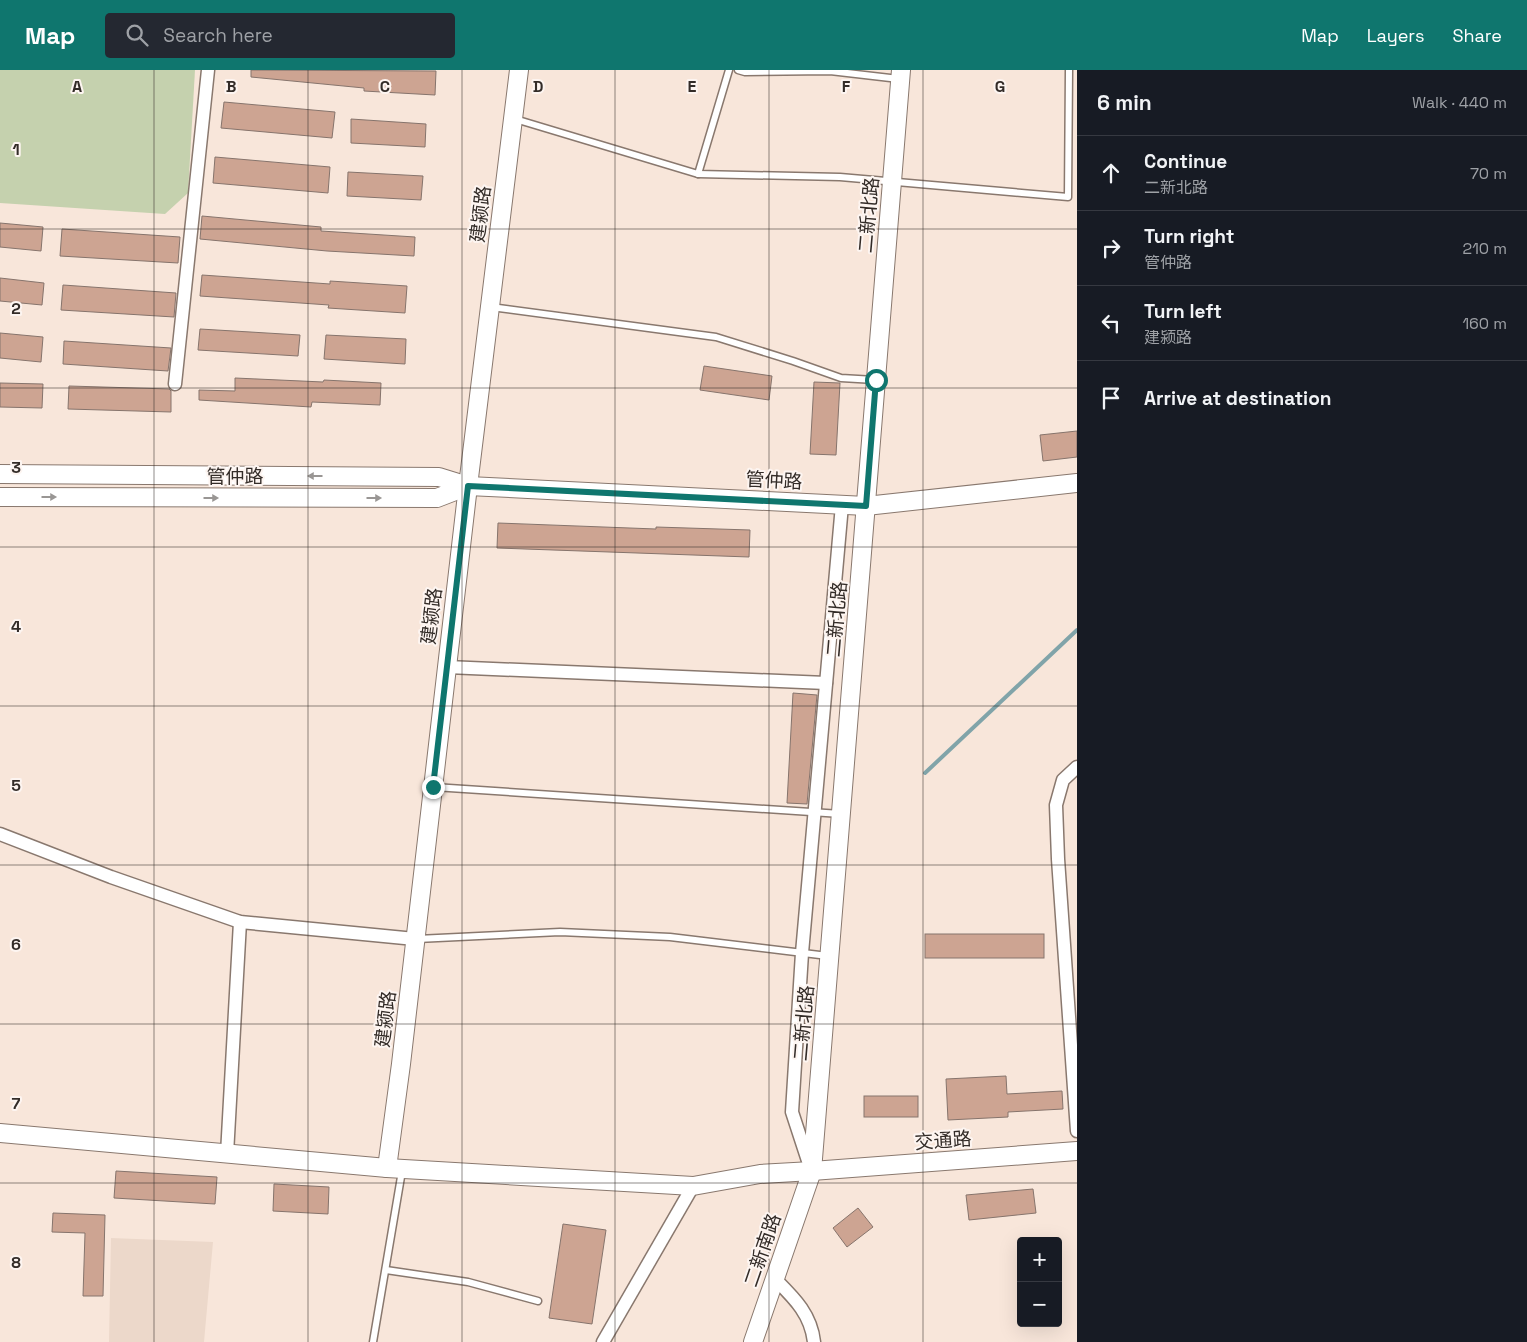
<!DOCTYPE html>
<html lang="en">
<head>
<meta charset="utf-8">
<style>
  :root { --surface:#171b24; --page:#242831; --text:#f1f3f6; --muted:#9ea1a6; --line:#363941; --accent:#0f766e }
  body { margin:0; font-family:"Space Grotesk","Noto Sans SC",sans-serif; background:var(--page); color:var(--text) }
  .controls { position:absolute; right:15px; bottom:15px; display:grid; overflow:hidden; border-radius:5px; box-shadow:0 5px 20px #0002 }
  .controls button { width:45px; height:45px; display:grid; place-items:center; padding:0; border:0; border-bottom:1px solid var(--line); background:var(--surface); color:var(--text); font:25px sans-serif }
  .stop { position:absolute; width:15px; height:15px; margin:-11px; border:4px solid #0f766e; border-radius:50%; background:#fff }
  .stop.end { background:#0f766e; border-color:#fff; box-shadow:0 1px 5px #0008 }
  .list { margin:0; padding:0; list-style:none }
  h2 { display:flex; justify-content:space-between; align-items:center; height:65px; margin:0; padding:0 20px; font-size:21px }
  h2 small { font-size:16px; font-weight:400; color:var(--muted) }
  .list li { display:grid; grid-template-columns:32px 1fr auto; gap:15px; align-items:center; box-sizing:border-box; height:75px; padding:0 20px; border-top:1px solid var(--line) }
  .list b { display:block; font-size:19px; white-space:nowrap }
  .list p { margin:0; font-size:16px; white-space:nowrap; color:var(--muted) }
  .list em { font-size:16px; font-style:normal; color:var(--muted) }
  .icon { flex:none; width:28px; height:28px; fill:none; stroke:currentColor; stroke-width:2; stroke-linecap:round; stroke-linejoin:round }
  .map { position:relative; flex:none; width:1077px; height:1272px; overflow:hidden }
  header { display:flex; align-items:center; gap:30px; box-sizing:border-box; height:70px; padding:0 25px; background:var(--accent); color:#fff }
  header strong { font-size:24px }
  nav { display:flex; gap:28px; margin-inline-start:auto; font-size:18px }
  .search { width:350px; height:45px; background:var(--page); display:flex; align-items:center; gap:12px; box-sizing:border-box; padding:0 18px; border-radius:5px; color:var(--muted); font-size:19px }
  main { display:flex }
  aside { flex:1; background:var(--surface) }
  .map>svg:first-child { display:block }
</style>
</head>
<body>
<header>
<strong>Map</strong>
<div class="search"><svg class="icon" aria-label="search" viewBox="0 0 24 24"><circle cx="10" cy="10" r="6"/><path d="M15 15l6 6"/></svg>Search here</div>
<nav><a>Map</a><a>Layers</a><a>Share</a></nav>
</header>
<main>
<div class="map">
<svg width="1077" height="1272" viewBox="0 0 1077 1272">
  <rect width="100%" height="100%" fill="#f8e6da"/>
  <polygon fill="#ecd8ca" points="111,1168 213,1172 204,1272 109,1272"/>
  <polygon fill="#c5d1ae" points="0,0 195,0 188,123 165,144 0,133"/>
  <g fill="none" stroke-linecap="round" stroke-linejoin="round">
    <polyline stroke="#81a4a9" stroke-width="4" points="925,703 1077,560"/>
  </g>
  <g fill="#cda492" stroke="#86746c">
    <polygon points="251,0 436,1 435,25 364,21 364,18 251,7"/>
    <polygon points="224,32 335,42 332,68 221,58"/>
    <polygon points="351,49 426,54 425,77 351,73"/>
    <polygon points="215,87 330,97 328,123 213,113"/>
    <polygon points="348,102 423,106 421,130 347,126"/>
    <polygon points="202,146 321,157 321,161 415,167 414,186 327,181 200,169"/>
    <polygon points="0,153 43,157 41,181 0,177"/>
    <polygon points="62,159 180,167 178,193 60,186"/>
    <polygon points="202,205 330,214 330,211 407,216 405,243 328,238 329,235 200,226"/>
    <polygon points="0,208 44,213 42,235 0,231"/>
    <polygon points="63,215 176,223 174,247 61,240"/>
    <polygon points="200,259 300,265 298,286 198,280"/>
    <polygon points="0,263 43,267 41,292 0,288"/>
    <polygon points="326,265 406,269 405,294 324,289"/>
    <polygon points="64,271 171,278 168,301 63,294"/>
    <polygon points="704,296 772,306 769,330 700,320"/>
    <polygon points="235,308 323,312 324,310 381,313 380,335 312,332 311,337 199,330 199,320 235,321"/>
    <polygon points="814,312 840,313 836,385 810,384"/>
    <polygon points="0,313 43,314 42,338 0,337"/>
    <polygon points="69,316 169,319 171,321 171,342 68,339"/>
    <polygon points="1077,361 1077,387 1043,391 1040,365"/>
    <polygon points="498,453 656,459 656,457 750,460 749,487 497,478"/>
    <polygon points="793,623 817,625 807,734 787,733"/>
    <rect x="925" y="864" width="119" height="24"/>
    <polygon points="1006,1006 1007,1024 1062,1021 1063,1039 1008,1042 1008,1047 948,1050 946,1009"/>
    <rect x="864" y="1026" width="54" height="21"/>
    <polygon points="116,1101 217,1107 215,1134 114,1128"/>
    <polygon points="274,1114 329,1117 328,1144 273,1141"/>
    <polygon points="1033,1119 1036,1143 969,1150 966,1125"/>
    <polygon points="858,1138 873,1157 847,1177 833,1158"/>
    <polygon points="53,1143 105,1145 103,1226 83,1226 85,1163 52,1162"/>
    <polygon points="563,1154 606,1160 592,1254 549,1248"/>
  </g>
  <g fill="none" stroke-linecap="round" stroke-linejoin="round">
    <defs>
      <g id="lane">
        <polyline points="738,0 745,2 830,1 899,9"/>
        <polyline points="515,49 698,104 840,107 1068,127 1069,0"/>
        <polyline points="698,104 729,0"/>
        <polyline points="491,237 716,267 793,291 841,308 875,310"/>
        <polyline points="434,717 841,744"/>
        <polyline points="417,869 560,862 670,867 828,886"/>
        <polyline points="386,1200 468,1212 538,1231"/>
        <polyline points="373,1272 402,1101"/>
      </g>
      <g id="street">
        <polyline points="175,314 208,0"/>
        <polyline points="447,597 826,613"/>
        <polyline points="1077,697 1063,710 1056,735 1058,789 1077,1061"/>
        <polyline points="0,764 111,807 240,852 415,869"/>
        <polyline points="227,1084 240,852"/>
        <polyline points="810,1097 792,1042 802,883 842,435"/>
        <path d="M775,1209C794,1228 811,1244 814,1272"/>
        <polyline points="603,1272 693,1116"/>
      </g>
      <g id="secondary">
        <polyline points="0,404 439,407 468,416 437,428 0,427"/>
        <polyline points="468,416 866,436 1077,413"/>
        <polyline points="0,1063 387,1098 693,1116 760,1104 812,1101 1077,1081"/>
        <polyline points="387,1098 401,994 468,416 519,0"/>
        <polyline points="753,1272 812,1101 901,0"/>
      </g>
    </defs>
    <use href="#lane" stroke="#89786e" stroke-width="9"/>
    <use href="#street" stroke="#89786e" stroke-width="15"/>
    <use href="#secondary" stroke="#89786e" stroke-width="20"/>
    <use href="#lane" stroke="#fff" stroke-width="6"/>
    <use href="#street" stroke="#fff" stroke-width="12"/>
    <use href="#secondary" stroke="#fff" stroke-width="18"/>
  </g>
  <defs><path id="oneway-solid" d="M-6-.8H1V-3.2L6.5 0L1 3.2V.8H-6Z" transform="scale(1.25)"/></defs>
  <g fill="#999694">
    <use href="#oneway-solid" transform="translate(315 406) rotate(-180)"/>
    <use href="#oneway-solid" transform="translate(49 427)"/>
    <use href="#oneway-solid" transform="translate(211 428)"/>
    <use href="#oneway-solid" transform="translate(374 428)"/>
  </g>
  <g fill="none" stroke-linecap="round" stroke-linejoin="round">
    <polyline stroke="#0f766e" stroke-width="6" points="433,717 468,416 866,436 876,310"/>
  </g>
  <path fill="none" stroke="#332c28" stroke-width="1" stroke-opacity="0.55" d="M154,0V1272M308,0V1272M462,0V1272M615,0V1272M769,0V1272M923,0V1272M0,159H1077M0,318H1077M0,477H1077M0,636H1077M0,795H1077M0,954H1077M0,1113H1077"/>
  <g text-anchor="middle" stroke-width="4" stroke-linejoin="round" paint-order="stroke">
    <g font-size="19" fill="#332c28" stroke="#fdf5f1">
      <text transform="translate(480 144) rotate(-83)" y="7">建颍路</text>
      <text transform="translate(868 145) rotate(-85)" y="7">二新北路</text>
      <text x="235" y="413">管仲路</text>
      <text transform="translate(774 410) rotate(3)" y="7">管仲路</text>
      <text transform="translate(431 546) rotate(-83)" y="7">建颍路</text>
      <text transform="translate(836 549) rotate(-85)" y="7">二新北路</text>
      <text transform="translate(385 949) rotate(-83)" y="7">建颍路</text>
      <text transform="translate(803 953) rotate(-85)" y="7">二新北路</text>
      <text transform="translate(943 1070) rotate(-4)" y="7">交通路</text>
      <text transform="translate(762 1180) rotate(-71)" y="7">二新南路</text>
    </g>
  </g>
  <g font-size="16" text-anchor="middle" font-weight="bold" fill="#332c28" stroke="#fdf5f1" stroke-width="4" stroke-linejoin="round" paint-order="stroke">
    <text x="77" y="22">A</text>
    <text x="231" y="22">B</text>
    <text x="385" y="22">C</text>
    <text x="538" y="22">D</text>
    <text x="692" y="22">E</text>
    <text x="846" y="22">F</text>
    <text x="1000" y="22">G</text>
    <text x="16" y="85">1</text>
    <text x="16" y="244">2</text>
    <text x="16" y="403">3</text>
    <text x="16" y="562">4</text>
    <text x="16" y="721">5</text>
    <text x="16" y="880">6</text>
    <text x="16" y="1039">7</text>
    <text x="16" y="1198">8</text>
  </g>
</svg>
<div class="controls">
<button>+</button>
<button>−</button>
</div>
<div class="stop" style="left:876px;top:310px"></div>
<div class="stop end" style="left:433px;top:717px"></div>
</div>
<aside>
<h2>6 min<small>Walk · 440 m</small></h2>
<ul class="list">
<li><svg class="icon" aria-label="ahead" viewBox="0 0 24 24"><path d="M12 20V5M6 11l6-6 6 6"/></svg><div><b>Continue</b><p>二新北路</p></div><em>70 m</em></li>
<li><svg class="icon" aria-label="right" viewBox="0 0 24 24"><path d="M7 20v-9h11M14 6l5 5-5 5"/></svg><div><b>Turn right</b><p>管仲路</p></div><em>210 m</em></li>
<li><svg class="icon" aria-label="left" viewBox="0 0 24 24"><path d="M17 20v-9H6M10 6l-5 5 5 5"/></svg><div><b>Turn left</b><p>建颍路</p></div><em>160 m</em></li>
<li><svg class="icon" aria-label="arrive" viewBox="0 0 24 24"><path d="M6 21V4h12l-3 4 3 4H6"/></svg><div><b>Arrive at destination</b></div></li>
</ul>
</aside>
</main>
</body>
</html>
